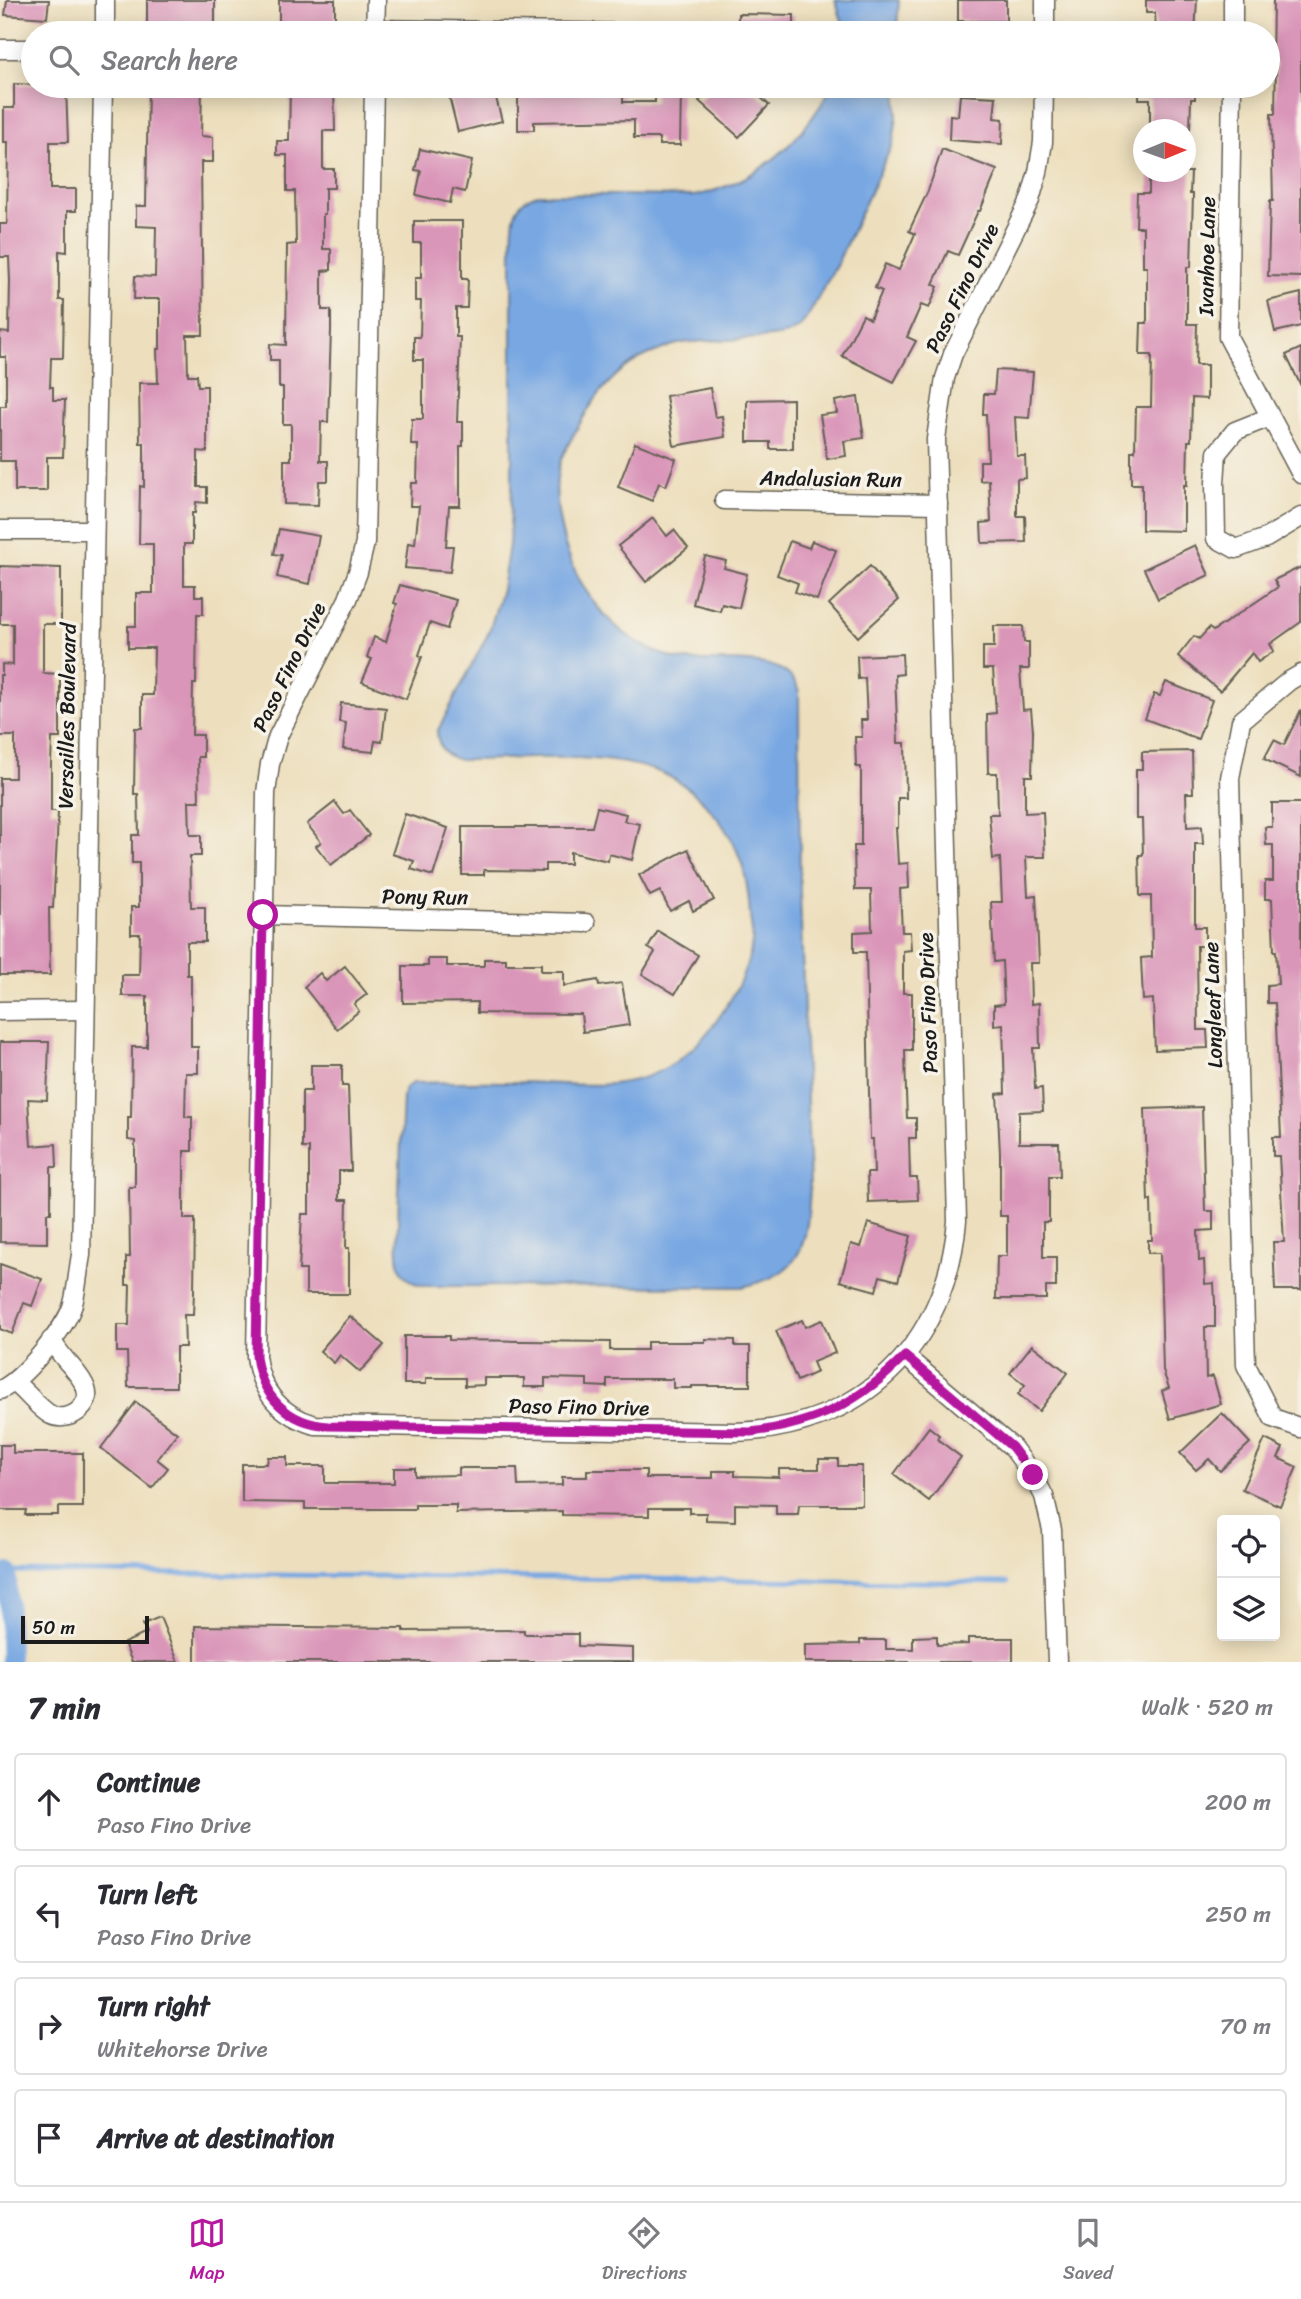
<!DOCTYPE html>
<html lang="en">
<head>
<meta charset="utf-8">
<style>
  :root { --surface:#fff; --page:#f2f2f3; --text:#2b2b33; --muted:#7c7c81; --line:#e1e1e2; --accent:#b5179e }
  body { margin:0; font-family:Sriracha,sans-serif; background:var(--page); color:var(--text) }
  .controls { position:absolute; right:21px; bottom:21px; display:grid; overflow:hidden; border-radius:7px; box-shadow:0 4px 18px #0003 }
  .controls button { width:63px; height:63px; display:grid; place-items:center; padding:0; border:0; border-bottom:2px solid var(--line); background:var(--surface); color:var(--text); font:35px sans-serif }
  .compass { position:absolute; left:1133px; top:119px; width:63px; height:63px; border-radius:50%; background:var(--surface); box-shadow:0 4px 18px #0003; rotate:89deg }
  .scale { position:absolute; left:21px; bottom:18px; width:128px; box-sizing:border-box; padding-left:7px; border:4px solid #1c1c1c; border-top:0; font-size:19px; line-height:24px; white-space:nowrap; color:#1c1c1c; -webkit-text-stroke:5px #f7f3e8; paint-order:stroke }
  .stop { position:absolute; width:21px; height:21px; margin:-16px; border:5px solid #b5179e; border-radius:50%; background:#fff }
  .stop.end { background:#b5179e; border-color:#fff; box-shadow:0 2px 7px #0008 }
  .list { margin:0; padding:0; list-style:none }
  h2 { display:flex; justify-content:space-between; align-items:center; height:91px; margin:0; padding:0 28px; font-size:30px }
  h2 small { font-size:23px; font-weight:400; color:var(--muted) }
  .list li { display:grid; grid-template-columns:46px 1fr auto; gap:21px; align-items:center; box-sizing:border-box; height:98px; margin:0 14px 14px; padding:0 14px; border:2px solid var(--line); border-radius:7px }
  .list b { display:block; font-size:26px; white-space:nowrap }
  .list p { margin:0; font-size:23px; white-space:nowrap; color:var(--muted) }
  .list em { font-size:23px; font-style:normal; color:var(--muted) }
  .icon { flex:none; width:38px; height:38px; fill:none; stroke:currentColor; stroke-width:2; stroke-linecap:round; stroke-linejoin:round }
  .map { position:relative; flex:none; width:1301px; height:1662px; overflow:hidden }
  .search { position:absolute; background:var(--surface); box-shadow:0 4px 18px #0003; left:21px; right:21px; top:21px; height:77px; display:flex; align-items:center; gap:18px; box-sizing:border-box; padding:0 24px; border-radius:38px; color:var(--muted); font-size:26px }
  .sheet { height:539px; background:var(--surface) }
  nav { display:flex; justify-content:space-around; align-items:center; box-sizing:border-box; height:98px; border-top:2px solid var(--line); background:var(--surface); font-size:19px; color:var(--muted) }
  nav a { display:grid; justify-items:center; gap:4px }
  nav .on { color:var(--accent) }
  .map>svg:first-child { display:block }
</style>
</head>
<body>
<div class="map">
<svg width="1301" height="1662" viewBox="0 0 1301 1662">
  <rect width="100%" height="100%" fill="#f7f3e8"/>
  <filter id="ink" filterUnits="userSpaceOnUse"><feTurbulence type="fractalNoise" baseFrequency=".0143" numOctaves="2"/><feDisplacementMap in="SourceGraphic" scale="14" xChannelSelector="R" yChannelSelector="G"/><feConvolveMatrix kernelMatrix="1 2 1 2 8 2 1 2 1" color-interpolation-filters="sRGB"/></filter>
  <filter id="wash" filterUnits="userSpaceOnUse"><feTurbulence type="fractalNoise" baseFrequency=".00686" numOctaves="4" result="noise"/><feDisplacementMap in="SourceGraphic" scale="28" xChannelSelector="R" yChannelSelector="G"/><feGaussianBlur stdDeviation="1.57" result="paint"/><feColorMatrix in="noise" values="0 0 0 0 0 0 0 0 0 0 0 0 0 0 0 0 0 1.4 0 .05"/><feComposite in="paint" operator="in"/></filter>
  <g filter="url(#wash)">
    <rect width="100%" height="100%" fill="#eddfbd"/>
    <g fill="#78a7e2" stroke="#4a627f" stroke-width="2">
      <polygon points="835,0 899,0 897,33 846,33"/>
      <path d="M832,86H897V117L893,143L837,264L808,316L800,327L788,334C754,342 718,338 683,343C674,344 666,348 658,351C609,367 586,410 564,453C551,478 557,514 564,541C580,595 615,639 670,657C705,669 787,645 799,692L800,892L810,1187C807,1244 805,1273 742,1287L425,1286C413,1284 404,1279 400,1267C396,1254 398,1237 398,1223C399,1181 401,1139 403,1097L405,1088L413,1083C447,1082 480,1081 514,1082C566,1082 621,1095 669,1066C706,1045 747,985 752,942C753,934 751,924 750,916C749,899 747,880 742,864C730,826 697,787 659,772C602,750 521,760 460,760C445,757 438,748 437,732L489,632L502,589L509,545L512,487V247C513,223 510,202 538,194L694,196C759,182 801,143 832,86Z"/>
    </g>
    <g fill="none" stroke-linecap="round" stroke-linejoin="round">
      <polyline stroke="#78a7e2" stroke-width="5" points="8,1572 1007,1583"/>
      <polyline stroke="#78a7e2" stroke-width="18" points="8,1572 10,1662"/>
    </g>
    <g id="blocks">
      <g fill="#da96b9">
        <polygon points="7,0 49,0 47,18 5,15"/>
        <rect x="147" y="0" width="68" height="33"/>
        <rect x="279" y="0" width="56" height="33"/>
        <rect x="958" y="0" width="48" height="21"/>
        <polygon points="1146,0 1197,0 1195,33 1156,33 1155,13 1146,13"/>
        <polygon points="1273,0 1301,0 1301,277 1268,276 1270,201 1273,201 1271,114 1275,114 1276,62 1272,62"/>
        <polygon points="738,14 794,15 794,33 738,33"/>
        <polygon points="14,84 66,86 68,142 50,142 50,189 76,189 76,211 67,211 67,252 59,251 59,300 64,300 63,358 51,358 50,387 53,387 53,400 65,400 63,457 47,457 47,491 15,491 15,461 0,461 0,406 6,406 6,357 0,357 0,332 9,333 10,281 9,257 0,257 0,224 7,224 8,142 4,142 4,108 14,108"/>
        <polygon points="148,86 202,86 201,136 213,137 213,162 201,162 203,335 187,335 188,375 197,375 198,386 207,386 207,452 198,451 198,487 207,487 207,503 196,502 195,513 192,513 192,544 184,544 184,585 195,585 195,596 203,596 203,614 197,614 196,684 193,684 192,735 203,735 203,757 198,757 199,801 189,801 190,835 201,835 201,856 190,856 191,907 205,907 205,942 187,942 187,975 191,975 191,1047 198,1047 198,1073 186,1073 185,1117 192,1117 192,1151 184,1151 184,1219 195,1219 194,1292 193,1315 184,1315 185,1347 176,1347 176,1387 128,1387 127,1352 117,1352 117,1325 129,1325 130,1285 126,1285 126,1257 130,1257 129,1187 135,1187 135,1141 128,1140 128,1117 131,1117 132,1047 147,1047 147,996 122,996 122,975 139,975 140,934 131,934 131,907 139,907 139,863 132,863 132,835 139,835 138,794 134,794 135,728 142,728 142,695 153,695 154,648 128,648 128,626 136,626 136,593 153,593 153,544 139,544 140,486 144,487 144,443 140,443 139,383 158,383 157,349 160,349 160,299 134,299 135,276 155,277 156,227 136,226 136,206 146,206"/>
        <polygon points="290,86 334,86 335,131 323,131 323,169 334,169 334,188 325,188 325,214 323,214 323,249 331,249 331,270 322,271 322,310 331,310 331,330 328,422 321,422 320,461 328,461 328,481 319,481 318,505 284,504 284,460 291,460 291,424 283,424 283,387 279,387 279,360 270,360 270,344 286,345 287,245 296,244 295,191 287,191 287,155 277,155 277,141 289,141"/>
        <polygon points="470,86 493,86 502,121 458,132 449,96 471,90"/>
        <polygon points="518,86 604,86 604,88 623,88 623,102 655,102 655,92 681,92 680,145 659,145 659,138 634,138 634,120 534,122 534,130 518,130"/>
        <polygon points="713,86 748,86 769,105 739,137 699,101"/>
        <polygon points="1139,86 1195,86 1195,99 1191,99 1190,130 1150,130 1150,99 1139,99"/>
        <polygon points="960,95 996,97 994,118 1003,119 1002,144 949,140 950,115 958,116"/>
        <polygon points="420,149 472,161 465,192 453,189 450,203 416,195 421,171 415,170"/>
        <polygon points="942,149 997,170 980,211 978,211 958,255 948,251 933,284 938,287 929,308 921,305 907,337 916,341 894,382 842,356 863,315 870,319 882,291 875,288 885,264 899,270 915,234 909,231 928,191"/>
        <polygon points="1149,172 1191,172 1190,194 1193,194 1191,267 1187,267 1187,324 1197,324 1196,365 1207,365 1207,399 1192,398 1191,441 1188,441 1187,485 1184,485 1184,531 1142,530 1142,484 1131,484 1131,451 1135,451 1136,407 1151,407 1152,355 1140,355 1141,323 1147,323 1147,267 1143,267 1143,227 1136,227 1137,193 1149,193"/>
        <polygon points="414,221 462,221 462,279 468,279 467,308 456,308 456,337 460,337 457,422 463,422 463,446 460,446 460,506 449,506 446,546 453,546 450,572 405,568 408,543 415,544 419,506 410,506 411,483 417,483 418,445 411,445 412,419 423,419 423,360 414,360 414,337 420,337 421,301 415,301 415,278 421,278 421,243 414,243"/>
        <polygon points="1301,293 1301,326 1275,332 1268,301"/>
        <polygon points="1301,348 1301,386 1286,355"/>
        <polygon points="996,370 1033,372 1029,418 1015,417 1017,456 1025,456 1026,478 1017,479 1017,516 1025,516 1026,542 982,543 981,523 991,522 989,480 980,481 980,461 988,461 986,414 983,414 984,394 994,394"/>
        <polygon points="710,388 715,417 722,416 725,437 674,446 666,396"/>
        <polygon points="858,397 864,438 844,441 846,456 827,459 820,415 837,413 835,401"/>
        <polygon points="793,399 793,449 770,449 770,442 747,442 747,400"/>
        <polygon points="635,443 676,459 666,486 659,483 652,501 618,487"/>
        <polygon points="653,518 667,536 674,530 688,548 646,582 618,546"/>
        <polygon points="279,529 319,536 310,584 277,577 282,555 274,554"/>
        <polygon points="790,541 809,548 812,541 836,550 817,600 795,592 798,583 777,575"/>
        <polygon points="1195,545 1209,575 1158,599 1144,569"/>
        <polygon points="705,556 726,561 724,568 747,574 739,608 722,604 720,611 693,604"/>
        <polygon points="0,566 61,568 61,624 43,624 43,673 60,674 60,738 52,738 51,764 51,811 58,811 57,839 53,908 49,908 50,975 0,975 0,778 15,778 15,736 0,736 0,675 2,675 2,664 13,665 13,624 0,624"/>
        <polygon points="870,566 899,600 858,637 829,604"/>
        <polygon points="1301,567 1301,622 1270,644 1274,651 1258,662 1252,653 1220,691 1178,656 1194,636 1199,639 1209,628 1213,631 1278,587 1274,580"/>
        <polygon points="400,585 456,600 447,629 430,623 419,655 422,657 406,699 362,682 372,659 367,657 374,637 386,642 397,604 394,603"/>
        <polygon points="994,626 1023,626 1024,642 1029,642 1029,669 1020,669 1023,710 1031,709 1033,731 1032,776 1025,776 1025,813 1043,812 1045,857 1026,857 1028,896 1036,895 1039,963 1030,963 1031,1004 1039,1003 1040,1048 1033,1048 1035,1089 1042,1088 1043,1111 1019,1112 1019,1143 1059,1143 1060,1176 1049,1176 1049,1222 1043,1222 1043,1257 1056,1257 1056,1287 1046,1287 1046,1299 996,1299 997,1256 1007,1256 1007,1216 1000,1216 1000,1153 997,1094 1005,1093 1003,1024 994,1025 994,1005 1004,1004 1002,961 994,962 992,923 991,902 1002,902 1000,858 993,859 989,814 998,814 997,773 988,773 987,714 996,713 993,669 983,669 983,647 994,647"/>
        <polygon points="902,654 903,674 895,675 898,743 905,743 906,798 898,798 898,828 896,828 898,864 908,863 909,888 900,889 902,932 910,932 911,950 903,951 903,993 912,993 912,1050 905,1050 906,1093 907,1118 916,1118 916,1138 909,1138 910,1178 917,1178 918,1200 868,1202 867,1173 874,1173 873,1139 870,1139 866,952 854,952 854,932 872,931 871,890 855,890 854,846 861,846 861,767 856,767 855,737 862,737 861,720 867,720 865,678 858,679 857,656"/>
        <polygon points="1166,682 1212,700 1198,739 1145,719 1154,694 1160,696"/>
        <polygon points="341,703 386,708 382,742 375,741 373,752 343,749 346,723 339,722"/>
        <polygon points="1301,710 1301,777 1264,759 1274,740 1284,745"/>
        <polygon points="1192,751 1193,793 1186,793 1187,827 1202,826 1203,844 1195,844 1195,927 1205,927 1205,946 1197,946 1198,1030 1207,1030 1208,1048 1155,1050 1153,999 1143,1000 1141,958 1152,957 1151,896 1140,896 1139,855 1143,855 1142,819 1136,819 1136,769 1142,769 1142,752"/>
        <polygon points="335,802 344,814 350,810 369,835 331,865 316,846 321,842 307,824"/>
        <polygon points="1272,803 1301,803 1301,1290 1275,1290 1273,1242 1284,1242 1279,1156 1273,1156 1273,1137 1281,1137 1275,1003 1267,1003 1267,985 1278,984 1276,951 1274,951 1272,899 1265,899 1265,881 1273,881 1273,845 1266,845 1265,827 1272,827"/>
        <polygon points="597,807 626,814 624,821 640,824 632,860 609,854 608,861 570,852 570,864 545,864 545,871 484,870 484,875 462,875 462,827 592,827"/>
        <polygon points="405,814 448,828 433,876 411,869 414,861 392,854"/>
        <polygon points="688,849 714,900 693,911 689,901 670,911 660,891 650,896 639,875"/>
        <polygon points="658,931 698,955 675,994 642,974 655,952 648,948"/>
        <polygon points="428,959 447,959 447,966 484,966 484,959 506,959 506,964 541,964 541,971 564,971 564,986 598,980 599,986 622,983 629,1025 583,1032 581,1014 477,1013 477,1002 403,1003 403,966 428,966"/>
        <polygon points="345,966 367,994 354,1004 359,1011 337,1029 304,987 320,973 326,981"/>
        <polygon points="0,1042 49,1042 47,1100 28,1099 31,1146 56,1144 57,1167 51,1167 51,1213 47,1213 47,1243 0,1242"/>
        <polygon points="311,1065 342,1065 342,1086 348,1086 351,1171 339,1171 339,1200 347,1200 346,1248 349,1248 349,1294 306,1294 306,1270 299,1270 302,1214 309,1214 309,1148 302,1148 302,1091 311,1091"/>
        <polygon points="1202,1107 1205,1211 1213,1211 1213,1230 1198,1231 1199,1261 1204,1260 1205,1284 1214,1283 1215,1302 1215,1327 1205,1327 1206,1378 1213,1376 1221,1404 1170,1419 1162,1391 1169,1388 1163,1371 1160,1253 1148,1253 1148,1240 1152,1240 1151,1200 1148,1201 1145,1109"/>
        <polygon points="868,1223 911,1236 898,1281 880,1276 876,1291 840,1281 851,1244 861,1247"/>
        <polygon points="0,1264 42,1279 32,1306 24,1303 12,1334 0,1329"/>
        <polygon points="350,1316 384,1345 360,1372 340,1355 334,1363 320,1351"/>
        <polygon points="802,1320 805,1327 822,1320 835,1353 813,1362 817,1372 797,1381 776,1331"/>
        <polygon points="404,1336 449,1336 449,1340 610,1342 610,1350 647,1350 647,1342 705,1342 705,1339 735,1340 735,1346 750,1346 750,1386 692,1386 692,1388 673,1388 673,1379 607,1379 607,1387 587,1386 587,1379 545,1378 545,1387 524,1387 524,1378 484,1378 484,1385 465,1386 465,1378 426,1378 426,1384 404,1384"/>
        <polygon points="1032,1345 1068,1373 1039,1411 1018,1394 1025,1385 1010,1373"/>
        <polygon points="136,1402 177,1433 157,1459 168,1468 152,1488 101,1448"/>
        <polygon points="1222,1413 1250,1443 1220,1471 1209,1459 1196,1470 1180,1453"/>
        <polygon points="929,1427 939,1435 937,1439 961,1457 929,1501 894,1474"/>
        <polygon points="1265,1439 1283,1448 1278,1458 1297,1467 1280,1506 1242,1489"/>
        <polygon points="0,1445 13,1445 13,1453 83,1453 83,1507 58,1507 58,1515 25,1515 26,1510 0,1510"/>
        <polygon points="268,1457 287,1457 287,1466 325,1466 325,1483 394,1483 394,1468 415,1468 415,1476 459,1475 459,1468 517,1468 518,1486 562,1485 562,1477 587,1477 587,1470 646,1470 646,1478 713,1478 713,1471 735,1471 735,1476 779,1477 779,1469 819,1469 819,1459 838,1459 838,1466 862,1466 862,1505 799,1505 798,1514 776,1514 776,1505 735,1504 735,1521 706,1520 706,1513 689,1513 689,1508 649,1508 649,1516 562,1515 562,1511 456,1513 456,1505 415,1505 415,1509 305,1509 305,1503 242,1502 242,1464 267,1464"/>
        <polygon points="160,1617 178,1662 132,1662 124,1643 147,1633 143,1624"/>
        <polygon points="195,1626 404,1628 404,1631 524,1630 524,1634 578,1634 578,1646 633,1648 633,1662 195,1662"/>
        <polygon points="937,1636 937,1645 968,1644 968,1638 1013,1638 1013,1662 805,1662 805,1645 860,1644 860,1640 886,1640 886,1649 913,1649 913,1637"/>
      </g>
    </g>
  </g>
  <g filter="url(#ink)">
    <use href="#blocks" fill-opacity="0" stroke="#656054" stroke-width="2"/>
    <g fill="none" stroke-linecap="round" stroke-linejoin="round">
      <defs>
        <g id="minor">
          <polyline points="375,29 641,33"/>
          <polyline points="105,33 105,0"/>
          <polyline points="375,33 376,0"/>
          <polyline points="1045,33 1045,0"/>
          <polyline points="1233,33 1233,0"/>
          <polyline points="0,49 33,49"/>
          <path d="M374,86L365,543L358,572L348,599L278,736L270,764L266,793L256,1356C260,1391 280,1415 315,1425L736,1432C863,1428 946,1345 957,1221L936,439L945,378L953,354L1030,200L1038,172L1043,142L1044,86"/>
          <polyline points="1232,86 1228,337 1301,474"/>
          <polyline points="1270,417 1235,431 1217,453 1215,483 1216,538 1236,549 1266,538 1301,517"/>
          <polyline points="724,500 938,504"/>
          <polyline points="0,530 94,530"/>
          <polyline points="1301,674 1289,681 1241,721 1230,778 1246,1365 1273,1418 1301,1428"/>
          <polyline points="263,915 586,923"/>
          <polyline points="0,1011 84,1010"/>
          <polyline points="905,1356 1012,1447 1033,1475 1044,1496 1052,1530 1057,1662"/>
          <path d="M14,1382C25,1390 39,1409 51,1415C59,1419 70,1417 77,1412C97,1397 83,1380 71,1366C63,1358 57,1349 51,1340"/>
          <path d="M0,1390C22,1381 67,1327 73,1304C77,1289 78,1271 81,1255L103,86"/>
        </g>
      </defs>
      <use href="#minor" stroke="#656054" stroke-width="21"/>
      <use href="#minor" stroke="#fff" stroke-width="18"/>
    </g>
  </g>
  <g fill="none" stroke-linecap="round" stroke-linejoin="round" filter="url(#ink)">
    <path stroke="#b5179e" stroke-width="9" d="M263,915L256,1356C261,1396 288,1423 328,1426L751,1432C816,1424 859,1403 905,1356L1012,1447L1033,1475"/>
  </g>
  <g text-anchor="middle" stroke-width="7" stroke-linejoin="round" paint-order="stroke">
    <g font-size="21" fill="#1c1c1c" stroke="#f7f3e8">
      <text transform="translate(1207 256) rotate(-89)" y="7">Ivanhoe Lane</text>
      <text transform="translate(962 288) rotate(-64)" y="7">Paso Fino Drive</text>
      <text transform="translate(831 479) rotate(1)" y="7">Andalusian Run</text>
      <text transform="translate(289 667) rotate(-64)" y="7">Paso Fino Drive</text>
      <text transform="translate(67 716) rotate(-89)" y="7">Versailles Boulevard</text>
      <text transform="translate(425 897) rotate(1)" y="7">Pony Run</text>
      <text transform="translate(928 1003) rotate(-92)" y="7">Paso Fino Drive</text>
      <text transform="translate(1213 1005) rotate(-92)" y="7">Longleaf Lane</text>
      <text transform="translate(579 1407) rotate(1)" y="7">Paso Fino Drive</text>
    </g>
  </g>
</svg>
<div class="controls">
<button><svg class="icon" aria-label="locate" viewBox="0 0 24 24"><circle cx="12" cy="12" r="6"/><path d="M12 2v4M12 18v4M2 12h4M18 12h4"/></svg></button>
<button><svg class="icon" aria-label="layers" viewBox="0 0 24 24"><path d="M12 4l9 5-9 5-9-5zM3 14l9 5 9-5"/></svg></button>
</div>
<svg class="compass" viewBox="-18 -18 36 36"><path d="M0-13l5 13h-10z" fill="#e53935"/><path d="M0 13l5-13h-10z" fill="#7c7c81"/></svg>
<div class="scale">50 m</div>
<div class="stop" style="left:263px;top:915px"></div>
<div class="stop end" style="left:1033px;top:1475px"></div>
<div class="search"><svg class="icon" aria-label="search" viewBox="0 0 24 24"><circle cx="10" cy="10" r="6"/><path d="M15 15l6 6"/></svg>Search here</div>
</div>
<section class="sheet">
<h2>7 min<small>Walk · 520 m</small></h2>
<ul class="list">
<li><svg class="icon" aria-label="ahead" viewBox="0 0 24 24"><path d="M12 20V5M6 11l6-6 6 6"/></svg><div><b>Continue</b><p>Paso Fino Drive</p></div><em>200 m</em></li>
<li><svg class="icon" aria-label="left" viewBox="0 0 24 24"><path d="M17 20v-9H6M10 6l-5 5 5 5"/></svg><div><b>Turn left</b><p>Paso Fino Drive</p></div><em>250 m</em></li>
<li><svg class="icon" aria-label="right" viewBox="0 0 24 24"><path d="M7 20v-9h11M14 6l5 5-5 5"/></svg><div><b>Turn right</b><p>Whitehorse Drive</p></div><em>70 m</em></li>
<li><svg class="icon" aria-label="arrive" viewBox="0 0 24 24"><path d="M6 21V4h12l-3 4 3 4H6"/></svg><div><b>Arrive at destination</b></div></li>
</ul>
</section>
<nav>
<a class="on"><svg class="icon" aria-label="map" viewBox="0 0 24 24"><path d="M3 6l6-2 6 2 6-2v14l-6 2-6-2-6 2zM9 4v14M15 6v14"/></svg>Map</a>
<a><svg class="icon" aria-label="directions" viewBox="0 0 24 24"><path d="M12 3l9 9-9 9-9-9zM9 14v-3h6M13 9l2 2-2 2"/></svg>Directions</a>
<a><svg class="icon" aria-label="saved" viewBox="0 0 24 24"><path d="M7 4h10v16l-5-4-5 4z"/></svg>Saved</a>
</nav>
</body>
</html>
